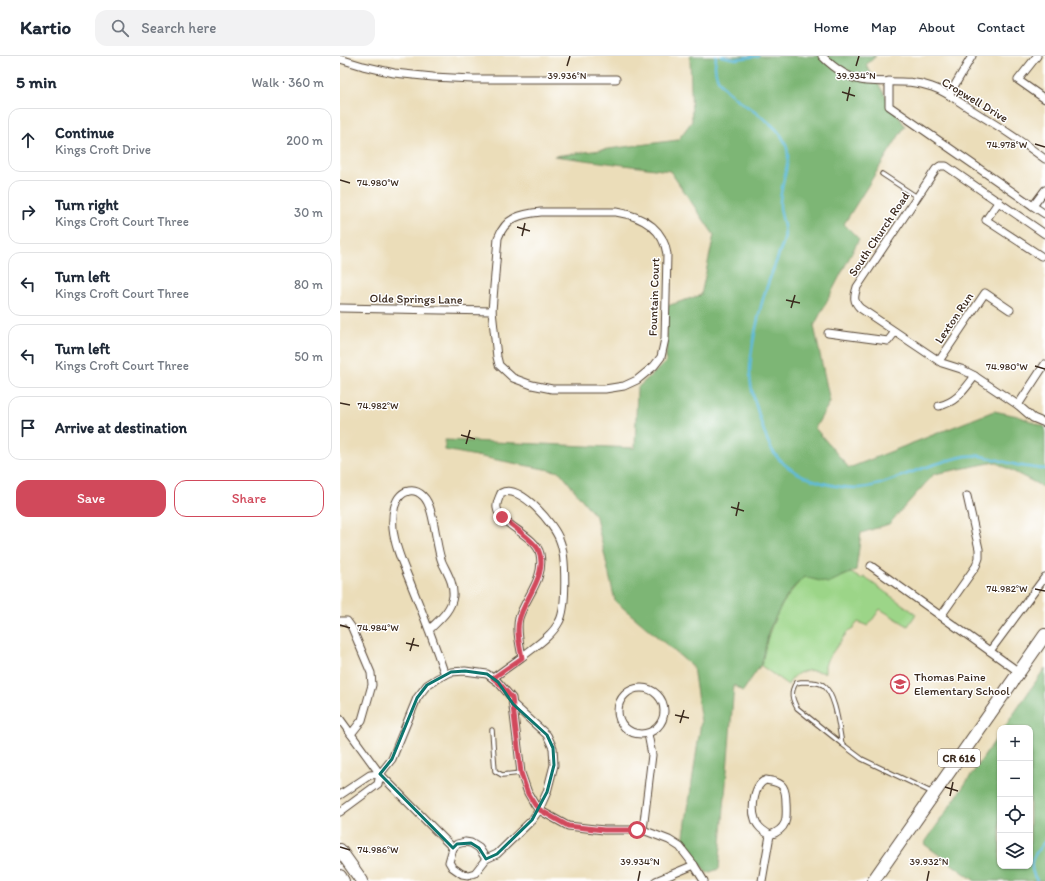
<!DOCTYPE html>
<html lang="en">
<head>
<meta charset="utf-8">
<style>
  :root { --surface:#fff; --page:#f2f2f3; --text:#1f2937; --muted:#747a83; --line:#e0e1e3; --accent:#d1495b }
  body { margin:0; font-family:Itim,sans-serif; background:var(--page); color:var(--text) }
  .controls { position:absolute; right:12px; bottom:12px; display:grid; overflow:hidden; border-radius:8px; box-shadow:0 1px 3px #0004 }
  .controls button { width:36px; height:36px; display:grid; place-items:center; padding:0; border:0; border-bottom:1px solid var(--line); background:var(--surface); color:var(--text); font:20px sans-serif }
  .stop { position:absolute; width:12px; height:12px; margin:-9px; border:3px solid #d1495b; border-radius:50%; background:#fff }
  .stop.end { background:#d1495b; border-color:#fff; box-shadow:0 1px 4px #0008 }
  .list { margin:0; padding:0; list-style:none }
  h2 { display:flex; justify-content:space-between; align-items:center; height:52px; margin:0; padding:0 16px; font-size:17px }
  h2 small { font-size:13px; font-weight:400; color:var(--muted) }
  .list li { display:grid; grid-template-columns:26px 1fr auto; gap:12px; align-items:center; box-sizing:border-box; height:64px; margin:0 8px 8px; padding:0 8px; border:1px solid var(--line); border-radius:12px }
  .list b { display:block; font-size:15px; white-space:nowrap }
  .list p { margin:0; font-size:13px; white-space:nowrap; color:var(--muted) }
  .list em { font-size:13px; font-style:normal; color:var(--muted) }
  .actions { display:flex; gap:8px; padding:12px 16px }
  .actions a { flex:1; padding:9px 0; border:1px solid var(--accent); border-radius:12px; text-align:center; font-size:14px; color:var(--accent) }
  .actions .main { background:var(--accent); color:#fff }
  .icon { flex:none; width:22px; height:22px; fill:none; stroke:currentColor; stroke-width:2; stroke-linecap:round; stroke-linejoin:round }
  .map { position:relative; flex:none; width:705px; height:825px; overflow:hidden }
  header { display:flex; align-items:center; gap:24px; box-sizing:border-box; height:56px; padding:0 20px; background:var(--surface); border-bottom:1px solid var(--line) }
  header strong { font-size:19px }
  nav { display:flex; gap:22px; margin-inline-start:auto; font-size:14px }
  .search { width:280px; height:36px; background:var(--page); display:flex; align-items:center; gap:10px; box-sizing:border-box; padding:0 14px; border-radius:12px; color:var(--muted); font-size:15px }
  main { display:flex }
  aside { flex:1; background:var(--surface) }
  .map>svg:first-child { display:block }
</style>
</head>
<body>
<header>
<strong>Kartio</strong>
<div class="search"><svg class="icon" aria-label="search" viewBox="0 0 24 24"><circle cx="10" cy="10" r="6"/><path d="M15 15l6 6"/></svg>Search here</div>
<nav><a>Home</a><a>Map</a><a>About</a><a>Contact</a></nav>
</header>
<main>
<aside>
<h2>5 min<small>Walk · 360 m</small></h2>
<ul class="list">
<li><svg class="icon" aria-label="ahead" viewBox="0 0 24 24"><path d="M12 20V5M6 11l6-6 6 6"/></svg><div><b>Continue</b><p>Kings Croft Drive</p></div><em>200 m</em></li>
<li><svg class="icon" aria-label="right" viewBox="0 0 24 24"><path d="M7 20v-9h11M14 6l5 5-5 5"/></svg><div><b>Turn right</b><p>Kings Croft Court Three</p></div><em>30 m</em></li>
<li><svg class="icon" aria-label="left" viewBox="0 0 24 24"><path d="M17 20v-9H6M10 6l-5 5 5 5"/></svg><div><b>Turn left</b><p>Kings Croft Court Three</p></div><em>80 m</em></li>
<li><svg class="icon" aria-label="left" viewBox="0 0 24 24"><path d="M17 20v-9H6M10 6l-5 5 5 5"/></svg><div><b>Turn left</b><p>Kings Croft Court Three</p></div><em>50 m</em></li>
<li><svg class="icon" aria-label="arrive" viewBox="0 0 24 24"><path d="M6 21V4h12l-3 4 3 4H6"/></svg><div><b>Arrive at destination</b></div></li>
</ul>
<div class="actions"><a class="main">Save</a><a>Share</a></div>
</aside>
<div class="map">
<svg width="705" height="825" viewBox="0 0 705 825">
  <rect width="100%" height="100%" fill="#fff"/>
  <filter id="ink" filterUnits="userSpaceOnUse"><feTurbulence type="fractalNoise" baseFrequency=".025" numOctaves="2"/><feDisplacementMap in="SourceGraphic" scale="8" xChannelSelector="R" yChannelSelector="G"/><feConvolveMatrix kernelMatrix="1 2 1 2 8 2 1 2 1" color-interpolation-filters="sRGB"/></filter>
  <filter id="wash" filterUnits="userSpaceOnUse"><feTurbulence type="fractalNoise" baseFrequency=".012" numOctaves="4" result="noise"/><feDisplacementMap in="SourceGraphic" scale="16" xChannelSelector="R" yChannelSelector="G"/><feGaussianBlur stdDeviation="0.9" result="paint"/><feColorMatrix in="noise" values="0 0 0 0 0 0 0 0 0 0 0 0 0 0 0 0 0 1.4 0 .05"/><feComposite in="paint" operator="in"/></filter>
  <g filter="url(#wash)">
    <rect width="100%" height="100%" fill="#ebddb9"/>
    <path fill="#9cd588" stroke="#6c8053" d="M511,517L521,523L524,521L576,558L568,570L540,553L528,570L518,566L513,572L508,575L487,604L485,610V617C477,614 463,613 456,619C453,621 450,625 448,629L420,609L422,607C427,574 440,545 464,521L488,526Z"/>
    <g fill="#7db674" stroke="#5c7049">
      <polygon points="349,0 536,0 526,9 565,70 504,168 519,183 474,270 490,346 475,372 509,412 654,355 678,360 705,371 705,432 655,406 594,418 549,468 521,477 516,514 488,527 464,521 452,533 442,548 429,574 422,607 403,635 394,629 379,813 367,817 343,786 361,666 353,611 275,545 256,461 220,416 105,394 105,384 295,392 297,332 326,306 327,250 361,239 374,179 330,115 214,100 338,84 352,65 350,2"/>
      <polygon points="705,612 705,825 635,825 584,788 660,677 660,810 690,810 690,672 664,672"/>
    </g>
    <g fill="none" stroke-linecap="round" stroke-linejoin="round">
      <g stroke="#5fbbdd" stroke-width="2.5">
        <path d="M376,0C376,3 375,7 375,11C376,48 449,59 448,101C447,118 439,134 440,151C441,162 447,173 444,184C443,189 439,195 438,201C430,221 422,242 418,263C414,280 410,299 410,317C410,331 414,344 418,356C422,370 426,385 434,397C451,421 490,432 519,432C536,431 551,424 567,418C586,411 606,404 626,400C643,398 657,404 673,408C683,411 694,412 705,413"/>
        <polyline points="381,0 396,3 418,0"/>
        <path d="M697,825C686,807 693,800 705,785"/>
      </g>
    </g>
  </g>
  <g filter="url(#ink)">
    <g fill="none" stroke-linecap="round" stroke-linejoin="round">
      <defs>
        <g id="lane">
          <polyline points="542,118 577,141"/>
          <path d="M461,626C468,626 476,625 483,629C496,638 499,673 502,688L457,652C452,643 450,636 456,627Z"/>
          <polyline points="152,674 155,715 162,719 181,717"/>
          <polyline points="502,688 522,703 593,737"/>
        </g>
        <g id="street">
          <path d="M482,0C493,11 509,23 526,25C549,27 570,23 592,31C607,36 619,46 632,54C657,69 681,85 705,103"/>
          <polyline points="697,0 678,24 705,43"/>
          <polyline points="0,3 23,10 54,17 93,21 132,23 276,23"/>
          <polyline points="549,25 549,50 693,150 705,134"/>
          <polyline points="609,39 632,0"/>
          <polyline points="659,145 646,164 701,200"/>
          <polyline points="693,150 705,158"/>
          <path d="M201,156H276C301,160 323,171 327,198L325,283L321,301L314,310L297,324L284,330L265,333H212L192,329L173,322L159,309L157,301L152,255L158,182C166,161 181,158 201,156Z"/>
          <path d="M705,178L606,110H600L596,113L517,231C514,241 513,245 520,252L602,307L621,313L633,319L678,349L693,362L705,367"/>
          <polyline points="0,252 152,255"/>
          <polyline points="488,277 548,285 555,276"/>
          <polyline points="599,305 645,237 670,254"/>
          <polyline points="678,349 705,308"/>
          <path d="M599,350C617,346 624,334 635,320"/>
          <polyline points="531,510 679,616"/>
          <polyline points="601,560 636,510 639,502 639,493 627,440"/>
          <polyline points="0,565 7,565 12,572 31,617 32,629 22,664 11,678"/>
          <path d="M89,574C100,563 111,555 113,540C114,527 107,517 102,506C95,489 95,451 83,440C79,436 74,434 69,435C53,438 52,461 53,473C55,493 65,512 72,531C84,560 95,589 105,619"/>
          <polyline points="650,595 705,521"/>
          <path d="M153,622L182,601C180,589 176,574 179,562C186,540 205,523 200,498C196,479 159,469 157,452C156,447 159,442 161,437C180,427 215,469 220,485C226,500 227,552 219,566C211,581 194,591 182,601"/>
          <circle cx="301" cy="655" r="23"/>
          <polyline points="0,663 40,718 113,792"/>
          <path d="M426,724C432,725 440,726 443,731C446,736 446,741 446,747C447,764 447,773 430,779C424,775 417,771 415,763C411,752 414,728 426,724Z"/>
          <polyline points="0,739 30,719 40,718"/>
          <polyline points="0,756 38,728 40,718 52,703 77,642 87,629 98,622 111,616 125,615 147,618 158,626 172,642 181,717 188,737 195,749 199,754 228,770 264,774 303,774 329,784 340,791 354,809 364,825"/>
          <polyline points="303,774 312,699 308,678"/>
          <polyline points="146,803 139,792 131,787 125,786 117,788 113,792 109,806 112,811 122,818 128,819 135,817 146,803 157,798 192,764 199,754 207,736 214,709 213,692 207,679 173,648"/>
          <polyline points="316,825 354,809"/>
          <polyline points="422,825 430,779"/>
        </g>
        <g id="primary">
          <polyline points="0,794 22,825"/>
          <polyline points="0,820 3,825"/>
          <polyline points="533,825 705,579"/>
        </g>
      </defs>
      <use href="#lane" stroke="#554535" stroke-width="5.5"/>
      <use href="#street" stroke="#554535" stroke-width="9"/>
      <use href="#primary" stroke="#554535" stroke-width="14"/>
      <use href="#lane" stroke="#fff" stroke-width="3.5"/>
      <use href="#street" stroke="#fff" stroke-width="7"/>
      <use href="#primary" stroke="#fff" stroke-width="12"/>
    </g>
  </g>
  <g fill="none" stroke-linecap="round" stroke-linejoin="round" filter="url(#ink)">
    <path stroke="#d1495b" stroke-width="5" d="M162,461C170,468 194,485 198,493C210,518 183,543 179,565C176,577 180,590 182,602L153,622L158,626L172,642L181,717L188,738L195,749L200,754L228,770L264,774H297"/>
  </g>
  <path fill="none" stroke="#0f766e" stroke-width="3" stroke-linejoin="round" d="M125,615L147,618L158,626L173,648L207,679L213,692L214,709L207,736L192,764L157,798L146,803L139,792L131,787L117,788L113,792L40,718L52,703L77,642L87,629L111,616Z"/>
  <path fill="none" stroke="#3b2a1e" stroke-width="1.5" d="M227,10L230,0M516,10L519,0M502,36L515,40M507,45L510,31M695,88L705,91M0,124L10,127M177,171L190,175M182,180L185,167M446,244L460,247M451,252L455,239M695,310L705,313M0,347L10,349M121,379L135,383M126,388L130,374M391,451L404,455M396,460L399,446M695,533L705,535M0,569L10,572M66,587L79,590M70,595L74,582M335,659L349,662M340,667L344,654M605,731L618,735M610,740L613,726M0,791L10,794M298,825L300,815M587,825L589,815"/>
  <defs>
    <symbol id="school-ring" viewBox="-11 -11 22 22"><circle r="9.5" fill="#fff" stroke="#d1495b" stroke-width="1.5"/><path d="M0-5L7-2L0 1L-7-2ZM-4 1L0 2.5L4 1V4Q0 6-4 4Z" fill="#d1495b"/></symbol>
  </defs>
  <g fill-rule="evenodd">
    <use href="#school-ring" x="549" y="617" width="22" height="22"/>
  </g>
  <g text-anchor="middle" stroke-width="3" stroke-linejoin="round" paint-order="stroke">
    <rect fill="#fff" stroke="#766a62" stroke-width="1" x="598" y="693" width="42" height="18" rx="3"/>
    <g font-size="11" font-weight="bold" fill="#3b2a1e">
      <text x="619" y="706">CR 616</text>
    </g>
    <g font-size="12" fill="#3b2a1e" stroke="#fff">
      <text transform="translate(635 44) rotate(31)" y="4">Cropwell Drive</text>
      <text transform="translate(539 178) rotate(-56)" y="4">South Church Road</text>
      <text transform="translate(314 241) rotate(-88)" y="4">Fountain Court</text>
      <text transform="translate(76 243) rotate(1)" y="4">Olde Springs Lane</text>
      <text transform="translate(614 262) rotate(-56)" y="4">Lexton Run</text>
    </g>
    <g font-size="12" fill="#3b2a1e" stroke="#fff" text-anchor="start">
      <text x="574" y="625">Thomas Paine<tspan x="574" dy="14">Elementary School</tspan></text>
    </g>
  </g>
  <g font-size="10" text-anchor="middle" fill="#3b2a1e" stroke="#fff" stroke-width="3" stroke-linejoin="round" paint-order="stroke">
    <text x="227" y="23">39.936°N</text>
    <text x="516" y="23">39.934°N</text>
    <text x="667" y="92">74.978°W</text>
    <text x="38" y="130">74.980°W</text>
    <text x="667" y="314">74.980°W</text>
    <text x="38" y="353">74.982°W</text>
    <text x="667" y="536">74.982°W</text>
    <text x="38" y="575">74.984°W</text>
    <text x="38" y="797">74.986°W</text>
    <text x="300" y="809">39.934°N</text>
    <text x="589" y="809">39.932°N</text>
  </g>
</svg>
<div class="controls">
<button>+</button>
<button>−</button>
<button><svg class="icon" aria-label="locate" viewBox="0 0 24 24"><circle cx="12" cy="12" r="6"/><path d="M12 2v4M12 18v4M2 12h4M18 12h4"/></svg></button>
<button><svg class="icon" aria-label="layers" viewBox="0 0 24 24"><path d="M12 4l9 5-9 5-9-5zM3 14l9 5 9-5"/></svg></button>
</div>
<div class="stop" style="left:297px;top:774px"></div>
<div class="stop end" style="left:162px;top:461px"></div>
</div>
</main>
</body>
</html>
